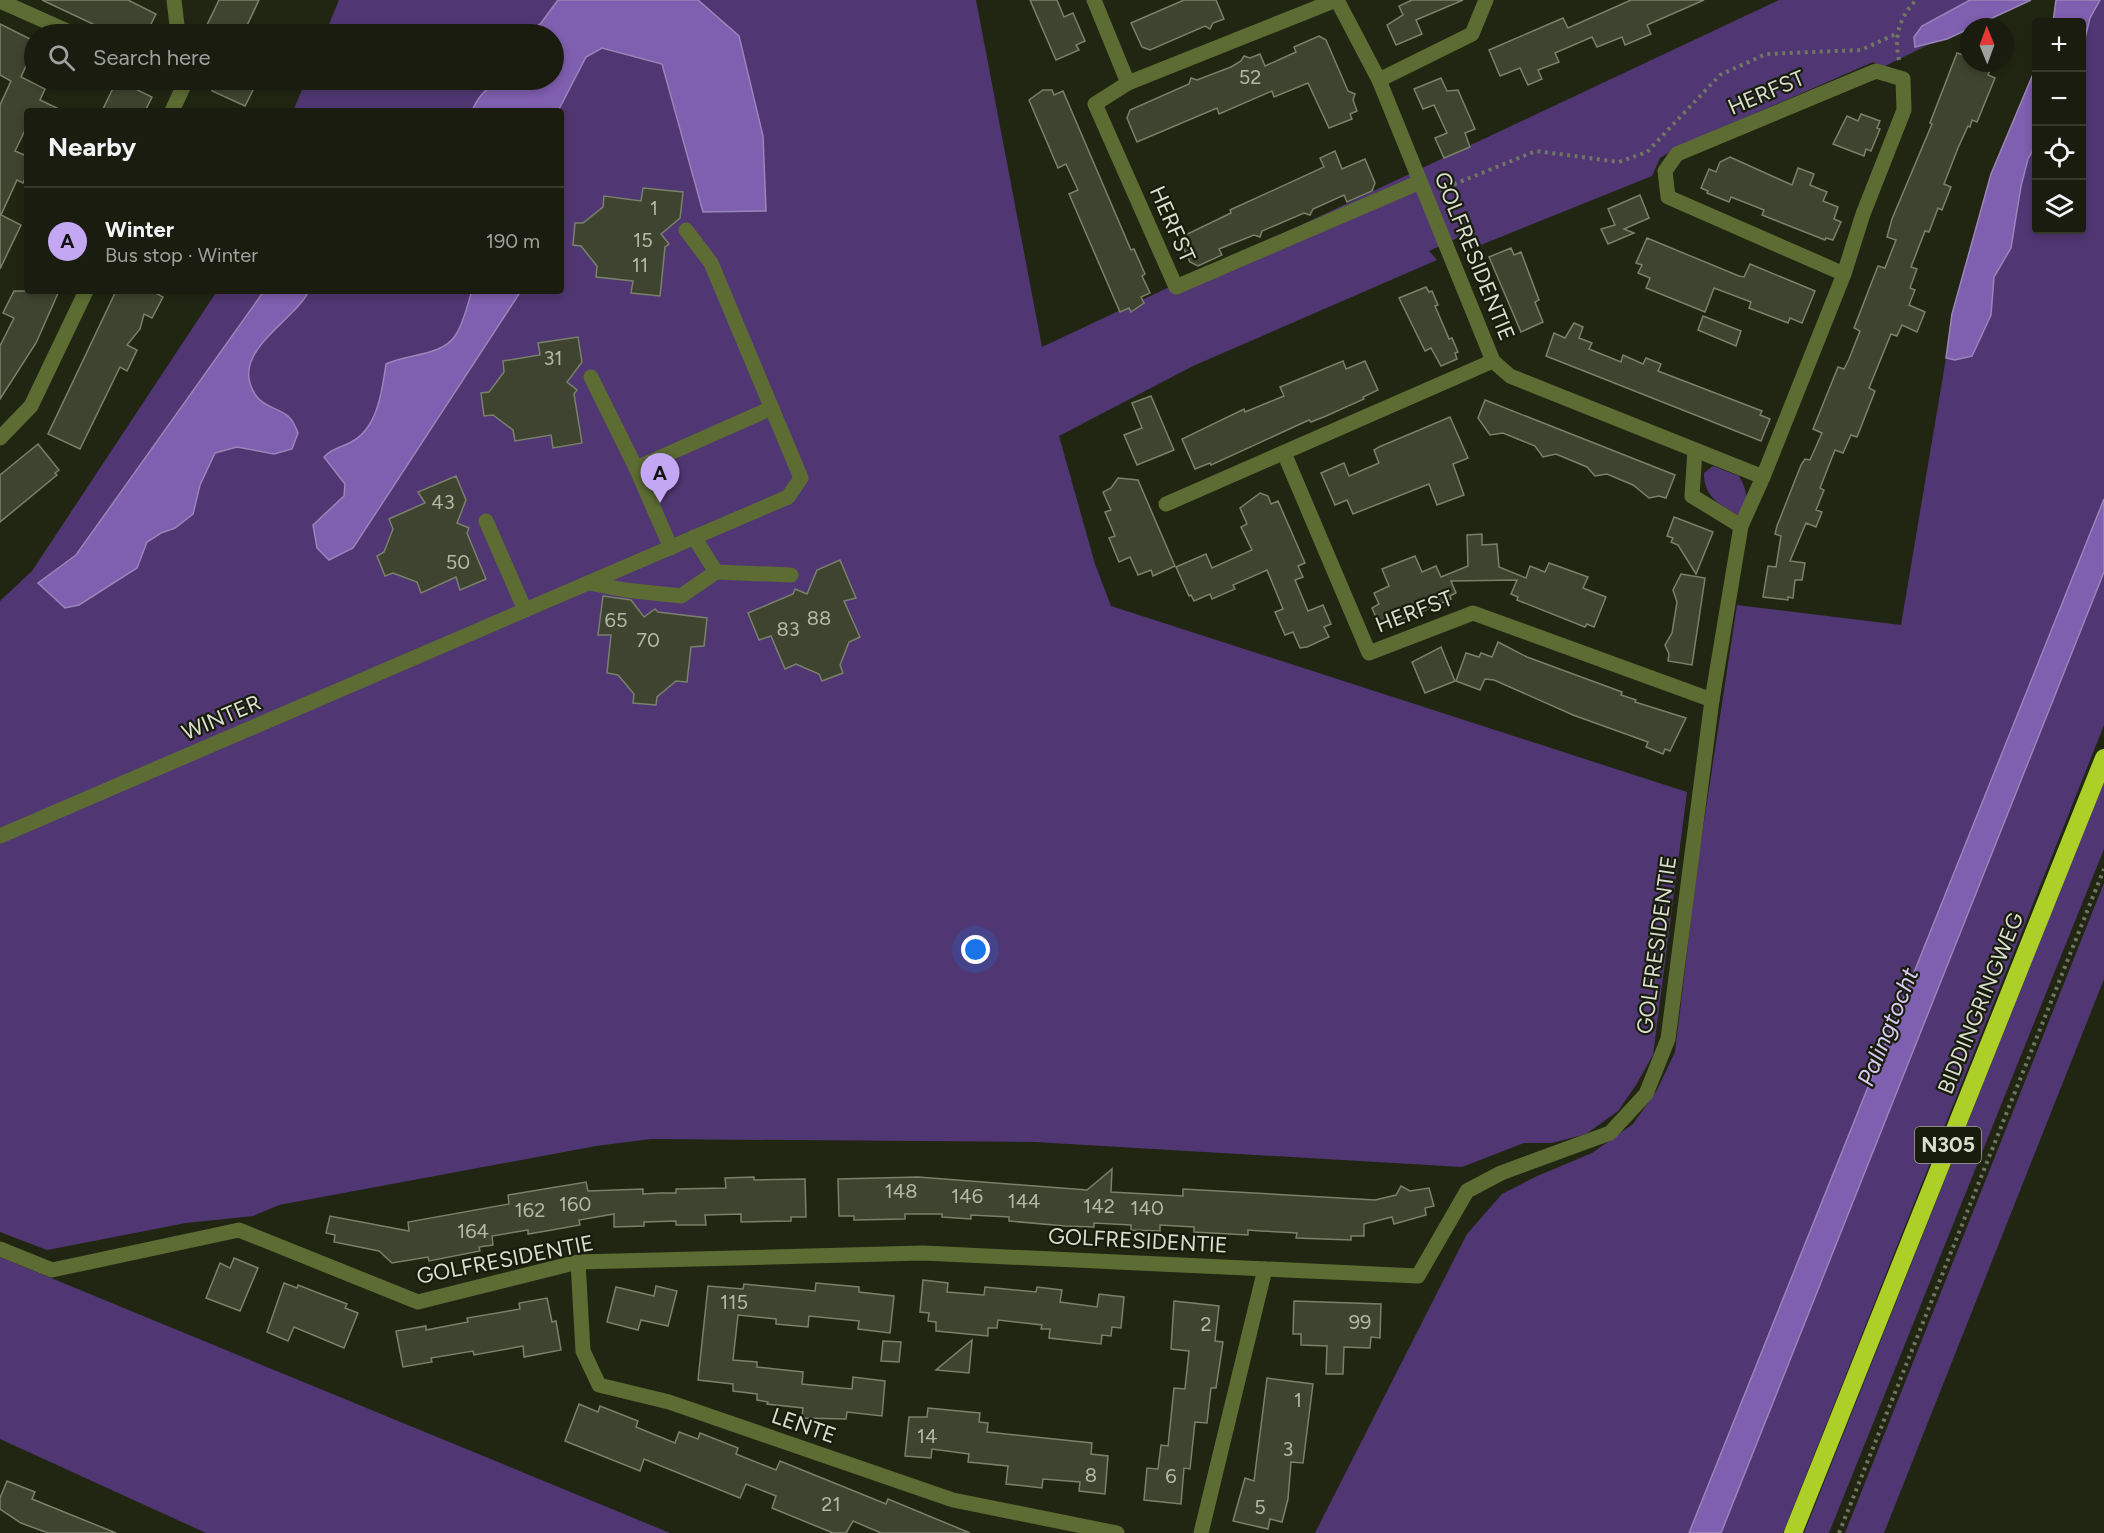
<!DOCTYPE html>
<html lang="en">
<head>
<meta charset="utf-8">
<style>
  :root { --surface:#191c0e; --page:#222517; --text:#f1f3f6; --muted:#9fa19e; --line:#373a2e; --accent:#c3a7f2 }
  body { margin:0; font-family:Figtree,sans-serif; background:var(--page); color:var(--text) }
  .controls { position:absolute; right:18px; top:18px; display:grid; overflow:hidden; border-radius:6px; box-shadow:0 3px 9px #0003 }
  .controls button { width:54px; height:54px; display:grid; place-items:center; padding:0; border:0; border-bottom:2px solid var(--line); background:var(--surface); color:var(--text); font:30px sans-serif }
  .compass { position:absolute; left:1960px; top:18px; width:54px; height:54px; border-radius:50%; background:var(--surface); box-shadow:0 3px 9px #0003; rotate:359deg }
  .you { position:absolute; left:976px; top:950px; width:21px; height:21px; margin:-15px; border:4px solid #fff; border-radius:50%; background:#1a73e8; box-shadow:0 0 0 9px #1a73e833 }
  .badge { display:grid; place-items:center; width:39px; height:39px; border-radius:50%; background:var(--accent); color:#111; font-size:20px; font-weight:700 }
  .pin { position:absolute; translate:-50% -50px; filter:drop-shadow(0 2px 3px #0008) }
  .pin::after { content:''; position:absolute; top:32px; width:21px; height:18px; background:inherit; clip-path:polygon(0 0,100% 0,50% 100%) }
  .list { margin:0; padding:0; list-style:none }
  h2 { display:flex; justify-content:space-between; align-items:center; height:78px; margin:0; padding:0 24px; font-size:26px }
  h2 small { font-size:20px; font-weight:400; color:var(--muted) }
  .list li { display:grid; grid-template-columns:39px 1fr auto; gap:18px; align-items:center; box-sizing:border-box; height:108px; padding:0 24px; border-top:2px solid var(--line) }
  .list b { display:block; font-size:22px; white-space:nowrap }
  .list p { margin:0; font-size:20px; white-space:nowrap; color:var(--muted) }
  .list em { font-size:20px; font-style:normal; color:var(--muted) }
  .icon { flex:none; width:33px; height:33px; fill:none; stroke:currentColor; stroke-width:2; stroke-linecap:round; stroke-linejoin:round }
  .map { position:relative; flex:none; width:2104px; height:1533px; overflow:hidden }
  .search { position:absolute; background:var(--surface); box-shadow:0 3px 9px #0003; left:24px; top:24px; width:540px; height:66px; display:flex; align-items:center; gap:15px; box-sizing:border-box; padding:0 21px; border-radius:33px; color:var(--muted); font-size:22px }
  .panel { position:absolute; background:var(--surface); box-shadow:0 3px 9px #0003; left:24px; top:108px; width:540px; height:186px; border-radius:6px }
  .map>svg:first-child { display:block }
</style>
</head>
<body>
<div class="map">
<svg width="2104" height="1533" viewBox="0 0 2104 1533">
  <rect width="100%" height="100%" fill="#212613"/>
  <g fill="#503773">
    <polygon points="339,0 976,0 1042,347 1779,0 1970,0 1922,26 1920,47 1930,44 1883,67 1873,62 1678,147 1660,158 1652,176 1471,249 1464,235 1429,251 1437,260 1193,366 1059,436 1095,564 1111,606 1687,792 1653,1055 1636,1085 1618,1111 1586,1134 1552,1143 1524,1143 1462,1167 1035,1142 651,1139 596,1146 279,1205 253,1216 186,1223 47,1250 0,1232 0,601 32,571 217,291 561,291 561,111 293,111 306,80 554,80 554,34 325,34"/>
    <polygon points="2100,0 2104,0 2104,499 1689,1533 1315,1533 1467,1234 1502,1194 1535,1177 1592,1153 1633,1124 1657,1090 1675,1052 1698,861 1737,605 1901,625 1946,358 1955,360 1972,356 1991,315 1994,277 2011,248 2021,186 2028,159 2036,145 2036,230 2082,230 2082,51 2090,18"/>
    <path d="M1713,466L1739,476C1748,492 1749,500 1738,515C1719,504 1704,497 1704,473Z"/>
    <polygon points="2104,572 2104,725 1783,1533 1721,1533"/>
    <polygon points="2104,780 2104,849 1829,1533 1804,1533"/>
    <polygon points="2104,883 2104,979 1884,1533 1845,1533"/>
    <polygon points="0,1257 670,1533 206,1533 0,1439"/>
  </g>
  <g fill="#7f5faf" stroke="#9a85b9" stroke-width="1.5">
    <path d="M558,0H698L739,36L763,136L766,211L703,212L662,64L602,48L586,57L558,111H472C488,72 518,80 554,80V34H528L541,23Z"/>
    <polygon points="1970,0 2031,0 1947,39 1915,47 1914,37 1922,26"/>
    <polygon points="2056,0 2100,0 2090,18 2082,51 2082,22 2053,22"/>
    <polygon points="2036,67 2036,145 2028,159 2021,186 2011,248 1994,277 1991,315 1972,356 1955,360 1946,358 1952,314 1991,174"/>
    <path d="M264,291H309C293,323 225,354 257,397C264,407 281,409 289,417C293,420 296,428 298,433L292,449L274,454L237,447L215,453L200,485L193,514L175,528L161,533L147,542L137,568L79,605L65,608L38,583L76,555Z"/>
    <path d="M472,291H521L353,548L329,560L317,548L313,525L344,496L345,484L324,457C333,447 342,448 353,441C378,426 382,391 386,364C406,354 442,356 455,336C464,323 467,305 472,291Z"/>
    <polygon points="2104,499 2104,572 1721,1533 1689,1533"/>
  </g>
  <g fill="#3e442f" stroke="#79816a" stroke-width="1.5">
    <polygon points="42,0 128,0 156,14 146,34 114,34"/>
    <polygon points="219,0 259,0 243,34 226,34 207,25"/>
    <polygon points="1030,0 1057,0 1064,17 1073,13 1085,41 1076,45 1079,50 1056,60"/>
    <polygon points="1184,0 1216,0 1224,19 1213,23 1210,29 1205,26 1150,50 1142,47 1131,23"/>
    <polygon points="1412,0 1463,0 1416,20 1422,34 1396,45 1387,25 1403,15 1399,6"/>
    <polygon points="1631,0 1704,0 1647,25 1651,34 1625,45 1622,37 1597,47 1592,37 1555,53 1559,62 1538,70 1542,79 1528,85 1520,68 1500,76 1489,50 1563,18 1568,28"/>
    <polygon points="0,24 34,41 34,48 21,77 45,89 40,100 63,111 27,111 27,126 15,151 27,156 27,174 23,183 17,180 1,215 21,225 0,269 0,105 11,81 0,75"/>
    <polygon points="1319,36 1326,40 1348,91 1355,94 1353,100 1357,111 1350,114 1352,119 1329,128 1308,83 1274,97 1272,91 1219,114 1217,108 1137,142 1127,118 1130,110 1189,84 1191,78 1197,80 1231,67 1241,61 1244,56 1250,58 1260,54 1265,66 1296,52 1294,47"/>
    <polygon points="1957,53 1969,57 1969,63 1993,63 1988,75 1995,78 1977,122 1972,120 1970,127 1968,126 1958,148 1944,184 1951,187 1942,210 1938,208 1929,232 1925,231 1911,267 1917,269 1910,288 1915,290 1909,305 1925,312 1917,332 1902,325 1897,336 1891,334 1869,388 1875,391 1857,437 1851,435 1843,453 1835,450 1820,488 1824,490 1816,510 1822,512 1816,527 1806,523 1790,561 1805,563 1802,580 1795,580 1793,598 1788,597 1788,600 1763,597 1768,566 1776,567 1781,536 1775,534 1777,526 1801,465 1805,459 1810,460 1822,433 1813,429 1838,367 1844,369 1849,359 1860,331 1854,328 1878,266 1885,268 1896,240 1887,237 1892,219 1932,124 1930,123"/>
    <polygon points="1441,78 1447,91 1458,90 1475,129 1465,133 1470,147 1444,158 1435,138 1447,133 1434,105 1423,109 1414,89"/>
    <polygon points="117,80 152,97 145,111 102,111"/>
    <polygon points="218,80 258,80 245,106 212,91"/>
    <polygon points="1043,90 1052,90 1054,95 1063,91 1131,250 1134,249 1145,274 1142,276 1150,293 1141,297 1144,303 1131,312 1129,308 1120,312 1069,194 1078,190 1066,164 1058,168 1029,100"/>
    <polygon points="1861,114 1880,121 1877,128 1880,129 1871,151 1866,149 1864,156 1833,144 1847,116 1858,121"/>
    <polygon points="1335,151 1342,169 1365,159 1375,183 1372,191 1347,202 1344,195 1313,209 1310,215 1304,213 1262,231 1260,237 1254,235 1219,249 1222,255 1198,266 1190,262 1179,238 1231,213 1230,210 1324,167 1320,158"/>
    <polygon points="1730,157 1792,185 1798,168 1814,174 1810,185 1827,192 1823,201 1838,207 1834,219 1841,222 1833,240 1826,238 1825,240 1762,215 1764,210 1731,197 1729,202 1707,193 1708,191 1701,188 1709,169 1716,172 1720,162"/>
    <polygon points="643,188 683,192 680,218 661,234 669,244 665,247 660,296 631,293 633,281 596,277 597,266 581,246 573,245 575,223 583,223 603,207 604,196 641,201"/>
    <polygon points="1640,195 1649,218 1624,229 1634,233 1608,244 1601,229 1615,225 1608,209"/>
    <polygon points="1647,238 1739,276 1744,277 1750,264 1815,291 1802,323 1790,318 1788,323 1749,308 1751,302 1714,288 1705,312 1646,288 1650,278 1638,273 1642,265 1636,263"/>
    <polygon points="1511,248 1514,255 1521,252 1539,300 1535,302 1543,322 1521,332 1489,257"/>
    <polygon points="1426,287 1429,292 1432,291 1438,305 1435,306 1447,334 1449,339 1452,338 1458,352 1455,353 1457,359 1441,366 1431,348 1425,351 1399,298"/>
    <polygon points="14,291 59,291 36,343 0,399 0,346 14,318 3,313"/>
    <polygon points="116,291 152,291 163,297 152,318 144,314 140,329 127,345 137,350 127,371 120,367 80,449 48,434"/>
    <polygon points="1703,316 1741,331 1736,346 1698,330"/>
    <polygon points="1574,323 1583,327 1579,338 1592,343 1589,349 1621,362 1623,355 1643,364 1646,358 1661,364 1658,371 1762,411 1760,415 1770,419 1761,441 1546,356 1554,333 1565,338"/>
    <polygon points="578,337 582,362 567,382 577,390 574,394 582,443 553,448 551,435 515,441 513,430 493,415 484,416 481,393 489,392 504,372 503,361 540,355 538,343"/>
    <polygon points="1343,361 1346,369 1365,361 1378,390 1363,397 1364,399 1326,416 1311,422 1309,420 1211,465 1210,463 1195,469 1182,439 1244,409 1245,412 1284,396 1280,387"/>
    <polygon points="1151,396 1174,450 1137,465 1124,435 1142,428 1132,403"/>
    <polygon points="1485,400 1675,475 1666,498 1659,496 1649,498 1633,485 1607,474 1595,476 1587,467 1556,454 1543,457 1535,446 1503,433 1490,435 1478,418"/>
    <polygon points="1450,417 1468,458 1453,464 1464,495 1437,505 1429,484 1353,514 1347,500 1335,505 1321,473 1344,463 1349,476 1379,463 1374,450 1379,447"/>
    <polygon points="38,444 59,470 55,473 57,475 0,522 0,475"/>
    <polygon points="456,476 466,500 457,523 469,528 467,533 486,579 460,590 456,577 421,593 417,582 393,573 385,576 377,556 384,552 393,529 389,519 425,503 418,492"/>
    <polygon points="1118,478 1138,480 1175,566 1153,576 1151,570 1138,575 1130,557 1119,562 1109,538 1115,536 1105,512 1111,510 1103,492 1111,488"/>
    <polygon points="1260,493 1268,496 1271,504 1278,501 1305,563 1298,566 1303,577 1295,580 1308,611 1323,605 1331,624 1324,627 1329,637 1307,647 1300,648 1293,632 1285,635 1275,612 1283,609 1267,570 1233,585 1235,589 1212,599 1210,594 1194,601 1191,595 1189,596 1176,567 1206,554 1212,568 1252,550 1241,527 1247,524 1240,508"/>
    <polygon points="1674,517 1713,532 1696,574 1678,545 1671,542 1673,538 1667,536"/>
    <polygon points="1482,534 1482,545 1497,544 1499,567 1526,578 1530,566 1545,572 1549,563 1588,577 1583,588 1606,597 1594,627 1587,624 1585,627 1517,600 1518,597 1511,594 1517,580 1451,581 1456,593 1450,596 1451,599 1388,626 1387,623 1380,626 1372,608 1379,604 1374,593 1389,586 1382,569 1415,556 1422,572 1436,566 1441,577 1468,566 1467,535"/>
    <polygon points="840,560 856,598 844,601 860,637 849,642 840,665 843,673 822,681 819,674 796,664 785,669 771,636 759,640 748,613 793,594 795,589 807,594 817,570"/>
    <polygon points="1681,574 1705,578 1692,665 1668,661 1669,654 1665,645 1672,633 1677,602 1673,590"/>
    <polygon points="603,596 631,600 644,617 655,609 658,612 707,618 704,646 691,647 687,682 676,681 657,697 656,705 633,703 634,694 618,675 607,673 611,635 598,635"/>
    <polygon points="1498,642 1527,657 1622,692 1621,695 1636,700 1635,702 1686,718 1670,751 1665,749 1663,754 1646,747 1648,742 1573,715 1494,680 1485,679 1480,690 1456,681 1466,653 1479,657 1481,653 1492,657"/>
    <polygon points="1441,647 1455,681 1425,693 1412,662"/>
    <polygon points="1112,1169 1111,1192 1183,1196 1183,1189 1375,1200 1396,1195 1401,1186 1410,1191 1429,1188 1434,1206 1425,1208 1426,1215 1394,1224 1392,1217 1364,1224 1364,1236 1351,1236 1351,1240 1296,1238 1297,1233 1261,1231 1248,1230 1248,1235 1194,1232 1194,1227 1160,1225 1160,1231 1131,1230 1131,1225 1094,1223 1094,1227 1065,1226 1009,1221 1009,1217 971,1215 971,1219 942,1217 942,1214 905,1214 905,1219 854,1220 854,1216 839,1216 838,1179 918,1177 1087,1190"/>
    <polygon points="754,1177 754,1180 805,1179 806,1217 791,1217 791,1221 741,1222 741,1214 705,1215 706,1225 676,1225 676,1221 644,1222 644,1226 614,1227 614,1214 579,1220 580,1225 552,1230 528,1234 528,1230 492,1236 493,1245 479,1247 480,1251 429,1261 428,1257 392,1263 379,1251 334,1242 335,1235 326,1233 330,1216 409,1231 408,1222 509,1204 508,1195 586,1182 588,1191 643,1189 643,1194 660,1193 676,1193 676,1189 726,1188 725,1178"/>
    <polygon points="234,1258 258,1268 240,1311 206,1298 220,1263 230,1268"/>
    <polygon points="923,1280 948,1283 947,1292 984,1295 985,1287 1036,1292 1037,1287 1062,1290 1060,1302 1097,1307 1099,1294 1124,1297 1121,1328 1112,1327 1111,1336 1102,1335 1101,1344 1049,1338 1050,1329 1041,1329 1042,1325 998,1320 997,1328 988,1328 988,1336 936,1331 936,1322 928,1321 929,1313 920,1312"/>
    <polygon points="284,1283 297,1288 298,1285 326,1296 347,1304 345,1308 358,1313 344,1348 294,1327 288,1341 267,1332"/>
    <polygon points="816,1283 859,1287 859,1292 894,1296 890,1333 858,1329 859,1321 809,1316 808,1327 776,1324 776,1319 738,1315 733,1360 757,1362 757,1367 803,1372 802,1384 852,1389 853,1377 885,1381 882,1416 847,1412 846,1419 802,1418 803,1408 767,1404 768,1402 757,1400 757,1394 733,1391 733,1384 698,1380 708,1286 743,1289 744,1284 815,1291"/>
    <polygon points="656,1286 677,1291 668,1326 641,1320 638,1330 607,1322 616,1287 654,1296"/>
    <polygon points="547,1298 552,1322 556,1321 561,1350 524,1357 523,1346 474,1355 473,1351 431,1358 432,1362 403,1367 396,1331 426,1326 426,1330 468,1322 467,1318 520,1309 519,1303"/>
    <polygon points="1174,1301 1219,1306 1215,1341 1223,1342 1216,1388 1211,1388 1207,1423 1195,1422 1190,1469 1184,1468 1181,1504 1144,1500 1147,1468 1158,1469 1161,1445 1168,1446 1174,1388 1185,1389 1189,1351 1171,1349"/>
    <polygon points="1294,1301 1381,1304 1380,1338 1371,1337 1370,1348 1344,1347 1343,1374 1326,1374 1327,1346 1301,1345 1301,1334 1293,1334"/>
    <polygon points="972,1340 969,1373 936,1370"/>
    <polygon points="883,1341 901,1342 899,1362 881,1361"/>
    <polygon points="1267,1378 1313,1384 1303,1463 1291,1462 1288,1499 1282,1522 1270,1519 1268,1529 1233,1521 1245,1478 1254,1481"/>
    <polygon points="579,1404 598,1412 600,1406 638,1421 636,1427 675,1443 679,1432 698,1439 700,1433 738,1448 736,1454 776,1470 780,1461 886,1504 888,1499 970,1533 881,1533 853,1521 846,1533 833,1533 772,1508 776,1496 746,1484 740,1498 644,1459 640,1471 565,1441"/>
    <polygon points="928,1408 980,1413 979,1422 988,1423 987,1432 1092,1443 1091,1454 1108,1456 1105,1494 1079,1491 1080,1482 1043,1479 1042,1488 1006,1484 1008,1466 968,1462 969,1454 932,1449 931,1458 905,1456 909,1417 927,1417"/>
    <polygon points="7,1481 35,1492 32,1499 116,1533 48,1533 21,1523 0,1509 0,1498"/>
  </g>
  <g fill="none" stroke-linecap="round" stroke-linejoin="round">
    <g stroke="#707564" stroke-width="4" stroke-dasharray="3 4.5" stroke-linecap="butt">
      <path d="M1899,60C1894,36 1899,18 1916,0"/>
      <polyline points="1440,190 1536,151 1619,162 1647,152 1720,75 1766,54 1861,50 1896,34"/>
      <polyline points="1839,1533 2104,869"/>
    </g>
    <g stroke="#5c6c33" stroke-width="15">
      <polyline points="174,0 178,34"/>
      <polyline points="1094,0 1128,83 1095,104 1176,287 1420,182"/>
      <polyline points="0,1 74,34"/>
      <polyline points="1379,80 1472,34 1486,0"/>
      <polyline points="1128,83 1336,0"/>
      <polyline points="172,111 184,85 183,80"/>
      <polyline points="591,377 636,468"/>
      <polyline points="0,438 31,406 86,291"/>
      <polyline points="1695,450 1692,496 1741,526"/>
      <polyline points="1284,453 1369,653 1473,613 1712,700"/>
      <polyline points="1763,477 1844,274 1668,197 1665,171 1677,154 1876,71 1903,79 1904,110 1863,214 1844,274"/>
      <polyline points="1166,504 1493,361"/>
      <polyline points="486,521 525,610"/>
      <polyline points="694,537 716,572 791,575"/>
      <polyline points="671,548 636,468 772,408"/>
      <polyline points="589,583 625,590 681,596 716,572"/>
      <polyline points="0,836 788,497 801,478 711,263 686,230"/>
      <polyline points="0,1249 52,1270 239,1230 418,1302 578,1262 923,1253 1418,1276 1467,1191 1501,1173 1610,1133 1646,1094 1668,1039 1712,700 1741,526 1763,477 1510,376 1493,361 1379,80 1337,0"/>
      <polyline points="578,1262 583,1351 599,1385 669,1402 953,1500 1117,1533"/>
      <polyline points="1201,1533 1265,1269"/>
    </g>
    <polyline stroke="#acd028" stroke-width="18" points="1793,1533 2104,758"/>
  </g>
  <g text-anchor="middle" stroke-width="4.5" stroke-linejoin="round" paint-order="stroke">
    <g font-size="20" fill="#b3b8a8">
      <text x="1250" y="84">52</text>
      <text x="654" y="215">1</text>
      <text x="643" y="247">15</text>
      <text x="640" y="272">11</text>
      <text x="553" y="365">31</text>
      <text x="443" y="509">43</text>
      <text x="458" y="569">50</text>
      <text x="819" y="625">88</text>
      <text x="616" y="627">65</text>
      <text x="788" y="636">83</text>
      <text x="648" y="647">70</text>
      <text x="901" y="1198">148</text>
      <text x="967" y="1203">146</text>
      <text x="1024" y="1208">144</text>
      <text x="575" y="1211">160</text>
      <text x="1099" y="1213">142</text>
      <text x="1147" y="1215">140</text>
      <text x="530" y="1217">162</text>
      <text x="473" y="1238">164</text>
      <text x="734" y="1309">115</text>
      <text x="1360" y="1329">99</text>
      <text x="1206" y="1331">2</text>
      <text x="1298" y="1407">1</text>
      <text x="927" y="1443">14</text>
      <text x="1288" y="1456">3</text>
      <text x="1091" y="1482">8</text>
      <text x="1171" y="1483">6</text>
      <text x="831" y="1511">21</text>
      <text x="1260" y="1514">5</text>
    </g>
    <rect fill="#171d0a" stroke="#a0a495" stroke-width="1.5" x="1915" y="1127" width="66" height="36" rx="4.5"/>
    <g font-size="21" font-weight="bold" fill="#daded1">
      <text x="1948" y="1152">N305</text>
    </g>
    <g font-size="22" fill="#daded1" stroke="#171d0a">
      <text transform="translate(1766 92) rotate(-23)" y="8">HERFST</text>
      <text transform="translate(1173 224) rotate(66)" y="8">HERFST</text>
      <text transform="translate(1475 256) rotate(68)" y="8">GOLFRESIDENTIE</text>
      <text transform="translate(1414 611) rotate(-21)" y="8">HERFST</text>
      <text transform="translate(221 717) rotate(-23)" y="8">WINTER</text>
      <text transform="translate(1656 945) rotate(-82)" y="8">GOLFRESIDENTIE</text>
      <text transform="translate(1980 1003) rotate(-68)" y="8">BIDDINGRINGWEG</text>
      <text transform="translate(1138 1240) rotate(3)" y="8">GOLFRESIDENTIE</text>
      <text transform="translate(505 1259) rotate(-11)" y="8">GOLFRESIDENTIE</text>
      <text transform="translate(804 1425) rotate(19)" y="8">LENTE</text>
    </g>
    <g font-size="24" font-style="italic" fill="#d8c9f4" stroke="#171d0a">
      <text transform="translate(1888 1027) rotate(-68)" y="8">Palingtocht</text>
    </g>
  </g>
</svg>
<div class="controls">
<button>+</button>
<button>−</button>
<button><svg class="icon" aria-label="locate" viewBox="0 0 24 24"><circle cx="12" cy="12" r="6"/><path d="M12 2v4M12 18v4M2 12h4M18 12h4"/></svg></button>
<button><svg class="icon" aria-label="layers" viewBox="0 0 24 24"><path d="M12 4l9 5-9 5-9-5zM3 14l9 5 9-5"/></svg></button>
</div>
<svg class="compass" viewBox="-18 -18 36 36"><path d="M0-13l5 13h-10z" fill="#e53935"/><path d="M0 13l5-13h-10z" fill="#9fa19e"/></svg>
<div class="you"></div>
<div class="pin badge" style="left:660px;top:503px">A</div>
<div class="search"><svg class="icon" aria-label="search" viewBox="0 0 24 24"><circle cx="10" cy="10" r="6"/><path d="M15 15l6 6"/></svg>Search here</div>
<section class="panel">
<h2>Nearby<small></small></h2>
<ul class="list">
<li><span class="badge">A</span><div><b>Winter</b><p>Bus stop · Winter</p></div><em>190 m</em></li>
</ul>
</section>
</div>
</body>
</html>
